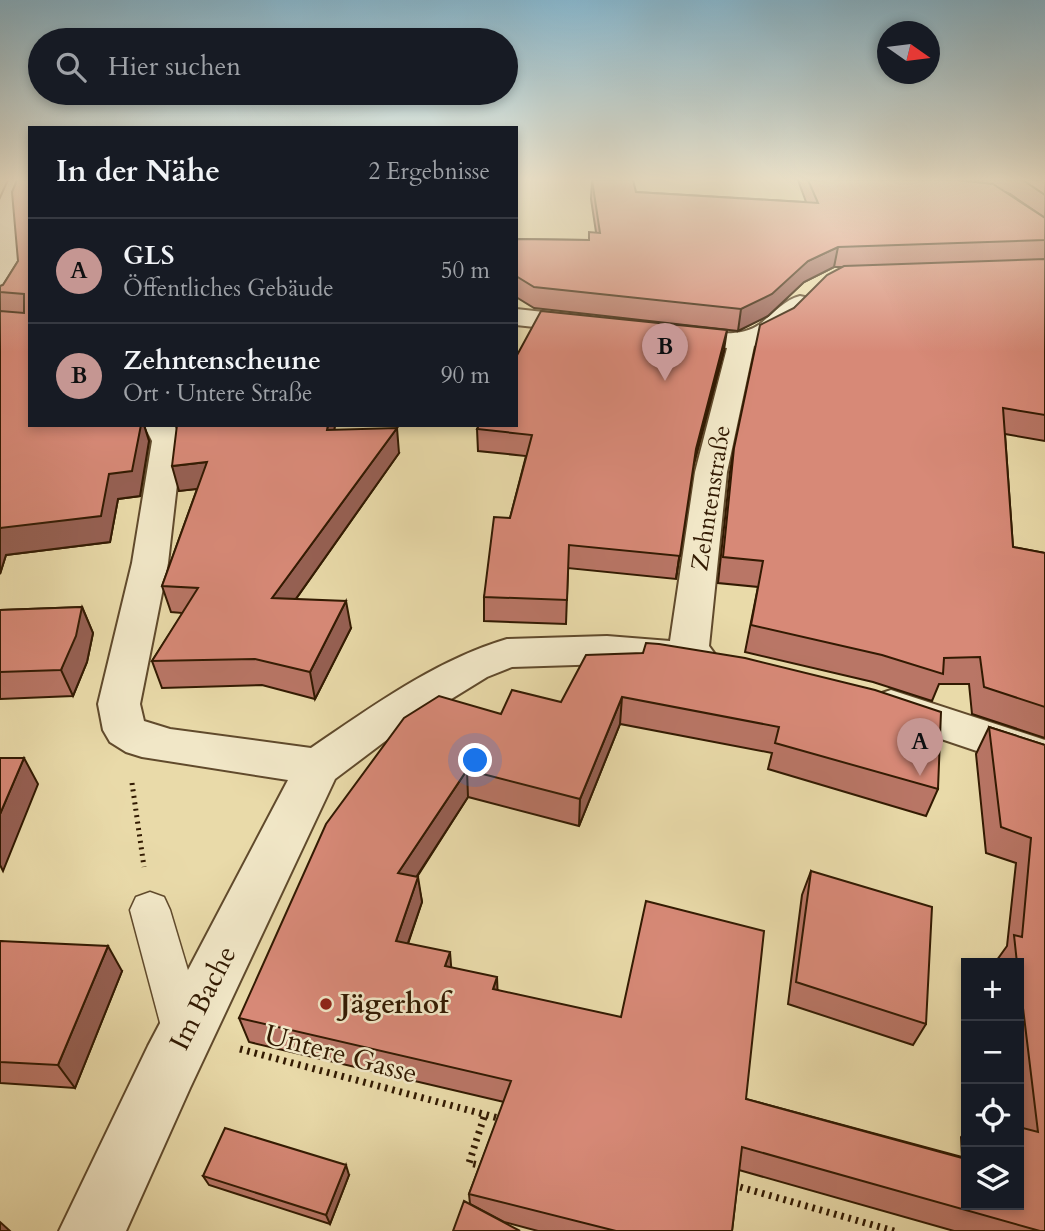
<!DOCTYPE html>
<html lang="de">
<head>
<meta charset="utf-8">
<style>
  :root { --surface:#171b24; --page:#20242c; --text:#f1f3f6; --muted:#9ea1a6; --line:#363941; --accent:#c59692 }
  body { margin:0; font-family:Cardo,serif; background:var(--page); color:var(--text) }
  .controls { position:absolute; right:21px; bottom:21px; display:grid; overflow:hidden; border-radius:0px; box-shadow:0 4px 10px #0003 }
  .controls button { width:63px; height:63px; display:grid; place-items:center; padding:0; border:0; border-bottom:2px solid var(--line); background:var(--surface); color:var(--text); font:35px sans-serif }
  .compass { position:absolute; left:877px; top:21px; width:63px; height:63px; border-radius:50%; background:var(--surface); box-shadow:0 4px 10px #0003; rotate:104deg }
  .you { position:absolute; left:476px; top:761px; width:24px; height:24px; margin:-18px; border:5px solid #fff; border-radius:50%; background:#1a73e8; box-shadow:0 0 0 10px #1a73e833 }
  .badge { display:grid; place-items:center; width:46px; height:46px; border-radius:50%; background:var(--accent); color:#111; font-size:23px; font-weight:700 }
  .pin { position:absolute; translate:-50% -58px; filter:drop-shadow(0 2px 4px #0008) }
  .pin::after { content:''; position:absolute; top:37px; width:24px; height:21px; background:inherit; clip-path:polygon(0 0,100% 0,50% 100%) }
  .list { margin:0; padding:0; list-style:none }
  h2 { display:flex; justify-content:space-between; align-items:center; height:91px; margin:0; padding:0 28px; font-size:30px }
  h2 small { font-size:23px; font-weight:400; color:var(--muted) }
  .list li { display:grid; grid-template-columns:46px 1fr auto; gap:21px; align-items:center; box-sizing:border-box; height:105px; padding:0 28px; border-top:2px solid var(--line) }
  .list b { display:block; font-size:26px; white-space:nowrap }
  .list p { margin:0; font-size:23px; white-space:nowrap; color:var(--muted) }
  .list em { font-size:23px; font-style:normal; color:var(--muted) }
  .icon { flex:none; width:38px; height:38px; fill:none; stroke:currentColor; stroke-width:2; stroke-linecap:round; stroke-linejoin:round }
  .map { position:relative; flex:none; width:1045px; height:1231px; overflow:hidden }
  .search { position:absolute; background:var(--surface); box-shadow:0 4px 10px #0003; left:28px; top:28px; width:490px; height:77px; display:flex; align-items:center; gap:18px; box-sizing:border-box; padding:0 24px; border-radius:38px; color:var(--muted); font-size:26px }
  .panel { position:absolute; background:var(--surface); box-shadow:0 4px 10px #0003; left:28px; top:126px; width:490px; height:301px; border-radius:0px }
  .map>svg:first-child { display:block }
</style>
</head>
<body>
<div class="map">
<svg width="1045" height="1231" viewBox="0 0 1045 1231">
  <rect width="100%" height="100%" fill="#e9daa9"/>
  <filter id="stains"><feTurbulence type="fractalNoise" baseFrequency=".00286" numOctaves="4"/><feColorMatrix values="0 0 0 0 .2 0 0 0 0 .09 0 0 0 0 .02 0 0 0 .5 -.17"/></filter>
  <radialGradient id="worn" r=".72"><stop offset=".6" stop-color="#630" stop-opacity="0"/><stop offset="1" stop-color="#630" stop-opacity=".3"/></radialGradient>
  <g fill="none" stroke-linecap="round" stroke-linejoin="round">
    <!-- service casing -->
    <g stroke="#604a2c" stroke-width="3">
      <path id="service" d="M 150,892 L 164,897 L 170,910 L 207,1034 L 201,1050 L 185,1056 L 169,1050 L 163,1034 L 130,910 L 136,897 Z"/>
    </g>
    <!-- minor casing -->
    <g stroke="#604a2c" stroke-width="4">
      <path id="minor" d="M 9,180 L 28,180 L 16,210 L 23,282 L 9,305 L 0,307 L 0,200 Z
        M 800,296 L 809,298 L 812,303 L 809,308 L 775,337 L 754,346 L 727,472 L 709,646 L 717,657 L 711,667 L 697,671 L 607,664 L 512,667 L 487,677 L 396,733 L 335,779 L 190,1088 L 126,1231 L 59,1231 L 148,1046 L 288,780 L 142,757 L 126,752 L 110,742 L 103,730 L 98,704 L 132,563 L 152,441 L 144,425 L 174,425 L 182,441 L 168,563 L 140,704 L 144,721 L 170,729 L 311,748 C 371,707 436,660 507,639 L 607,636 L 670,641 L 695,472 L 727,348 L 665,341 L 661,335 L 665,329 L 674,327 C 701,330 737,341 760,324 C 773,314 784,300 800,296 Z
        M 516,309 L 590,317 L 599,320 L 603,325 L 599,330 L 590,333 L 516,325 Z
        M 891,690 L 1045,740 L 1045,774 L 876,717 L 870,706 L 876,695 Z"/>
    </g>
    <!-- path-far1 -->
    <path stroke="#321a02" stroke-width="5" stroke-dasharray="2 4.5" stroke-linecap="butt" d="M 132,783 L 144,867"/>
    <!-- path -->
    <path stroke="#321a02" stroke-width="7" stroke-dasharray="2.5 5" stroke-linecap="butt" d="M 240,1049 L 502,1119
      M 483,1166 L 469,1163 L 485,1114
      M 733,1185 L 894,1231"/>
    <!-- service -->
    <use href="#service" fill="#f1e7c7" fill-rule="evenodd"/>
    <!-- minor -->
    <use href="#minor" fill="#f1e7c7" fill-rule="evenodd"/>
  </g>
  <!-- wall -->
  <path fill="#b97666" stroke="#321a02" stroke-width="2" fill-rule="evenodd" d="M 30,180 L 30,425 L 144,425 L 149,441 L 140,496 L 118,499 L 110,542 L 6,555 L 0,574 L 0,286 L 3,285 L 18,261 Z
    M 592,180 L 636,192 L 806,202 L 798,180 L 1045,180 L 1045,441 L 1005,434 L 1013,547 L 1045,553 L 1045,738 L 972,714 L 969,684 L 939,684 L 932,701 L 873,682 L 745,652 L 758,587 L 718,583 L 730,472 L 734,448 L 794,308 L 842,267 L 834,267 L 804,282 L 768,316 L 738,331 L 534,308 L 516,297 L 516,239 L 589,240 L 596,232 L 591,199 ZM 1005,192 L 1010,194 L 1045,218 L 1044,218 Z
    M 724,350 L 692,471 L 676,579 L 568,568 L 566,624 L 484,621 L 484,597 L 510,518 L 526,456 L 478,451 L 477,429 Z
    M 177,425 L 335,425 L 334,430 L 399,453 L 296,599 L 351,628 L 315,699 L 262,685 L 162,688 L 152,661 L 183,613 L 171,612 L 162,586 L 197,489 L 179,491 Z
    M 82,607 L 93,633 L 87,662 L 73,696 L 0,699 L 0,610 Z
    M 643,653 L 938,789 L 926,816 L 768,769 L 772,753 L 620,724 L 579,826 L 468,797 L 417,877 L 422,902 L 408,944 L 451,968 L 497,990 L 746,1099 L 962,1157 L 961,1137 L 966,1131 L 966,1205 L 1019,1205 L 1019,963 L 998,963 L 997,960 L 1007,946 L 1016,863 L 986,853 L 976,754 L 989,727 L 1045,745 L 1045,1231 L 954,1231 L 739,1170 L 732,1231 L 538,1231 L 504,1222 L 470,1204 L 469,1194 L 504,1102 L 249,1042 L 239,1018 L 501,714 L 561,702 Z
    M 811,871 L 926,1024 L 913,1045 L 788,1004 L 802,895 Z
    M 0,941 L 122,971 L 75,1088 L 0,1083 Z
    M 349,1175 L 330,1224 L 209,1185 L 203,1176 Z"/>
  <!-- shaded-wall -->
  <path fill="#966053" stroke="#321a02" stroke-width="2" d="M 838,247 L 834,267 L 804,282 L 768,316 L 738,331 L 741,309 L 808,261 Z
    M 727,330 L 724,350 L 692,471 L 676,579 L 696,449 Z
    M 141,425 L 144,425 L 149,441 L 140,496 L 118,499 L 110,542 L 6,555 L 0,574 L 0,528 L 109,474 Z
    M 328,425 L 335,425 L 331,454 L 327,430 Z
    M 397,428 L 399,453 L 278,624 L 272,598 Z
    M 207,462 L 213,487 L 179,491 L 172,466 Z
    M 346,601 L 351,628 L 315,699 L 310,672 Z
    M 82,607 L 93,633 L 87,662 L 73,696 L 61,670 Z
    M 622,697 L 620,724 L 579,826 L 580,799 Z
    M 24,758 L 38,784 L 3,871 L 0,865 L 0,814 Z
    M 467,770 L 468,797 L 402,899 L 398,873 Z
    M 418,877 L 422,902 L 400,966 L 396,941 Z
    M 108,946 L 122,971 L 75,1088 L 58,1065 Z
    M 450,952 L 452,977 L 445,966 Z
    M 497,977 L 498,1001 L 493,989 Z
    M 346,1165 L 349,1175 L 330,1224 L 326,1215 Z
    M 0,1222 L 10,1231 L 0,1231 Z"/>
  <!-- building -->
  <path fill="#d78977" stroke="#321a02" stroke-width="2" d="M 17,180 L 30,180 L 30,425 L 141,425 L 132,471 L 109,474 L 101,516 L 0,528 L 0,311 L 24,313 L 24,294 L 0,292 L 0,286 L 3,285 L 18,261 L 12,192 Z
    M 592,180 L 633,180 L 636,192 L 818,203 L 808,180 L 958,180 L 993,184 L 1045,218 L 1045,240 L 838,247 L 808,261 L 772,294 L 741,309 L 534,287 L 516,276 L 516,239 L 589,240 L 589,232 L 600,233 Z
    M 1023,180 L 1045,180 L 1045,195 Z
    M 1045,259 L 1045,415 L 1003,408 L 1013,547 L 1045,553 L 1045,707 L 984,687 L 980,657 L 944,658 L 943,674 L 882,655 L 751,625 L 763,561 L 723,557 L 734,448 L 760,325 L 794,308 L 827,275 L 844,266 Z
    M 541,311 L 727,330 L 696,449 L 680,556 L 569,545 L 567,600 L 484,597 L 494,517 L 510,518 L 532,435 L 477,429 L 479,425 L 516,425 L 516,357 Z
    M 177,425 L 328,425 L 327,430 L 397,428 L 272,598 L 346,601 L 310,672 L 255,659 L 152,661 L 198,588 L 162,586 L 207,462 L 172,466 Z
    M 82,607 L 76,636 L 61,670 L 0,672 L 0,610 Z
    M 646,643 L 659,644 L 745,658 L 875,690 L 941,712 L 938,789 L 775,743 L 779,727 L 622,697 L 580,799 L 467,770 L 398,873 L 418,877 L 396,941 L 450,952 L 445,966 L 497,977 L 493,989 L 621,1017 L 646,901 L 764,931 L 746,1099 L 966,1159 L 966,1205 L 1019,1205 L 1019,1127 L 1038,1132 L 1019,975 L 1019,963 L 1017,963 L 1014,935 L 1022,937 L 1031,838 L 1001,827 L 989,727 L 1045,745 L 1045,1231 L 1040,1231 L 742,1147 L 732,1231 L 616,1231 L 469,1194 L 511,1081 L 239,1018 L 326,824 L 404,718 L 439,696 L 501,714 L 512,690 L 561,702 L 586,655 L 643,653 Z
    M 0,758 L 24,758 L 0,814 Z
    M 811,871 L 932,907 L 926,1024 L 796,982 Z
    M 0,941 L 108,946 L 58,1065 L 0,1062 Z
    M 225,1128 L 346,1165 L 326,1215 L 203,1176 Z
    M 464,1201 L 520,1231 L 453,1231 Z"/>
  <!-- sky -->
  <linearGradient id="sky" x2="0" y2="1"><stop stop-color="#87b7ce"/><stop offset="0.51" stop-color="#f5eed8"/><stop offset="1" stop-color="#f5eed8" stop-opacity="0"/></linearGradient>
  <rect width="1045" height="352" fill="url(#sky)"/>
  <!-- markers -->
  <circle fill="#8f2418" stroke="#f1e7c7" stroke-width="2.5" cx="326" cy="1004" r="7"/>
  <g text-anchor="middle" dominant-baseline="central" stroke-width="5" stroke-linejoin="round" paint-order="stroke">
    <!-- street labels -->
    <g font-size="24" fill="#321a02" stroke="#f1e7c7">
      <text transform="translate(711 498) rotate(-81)">Zehntenstraße</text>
    </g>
    <!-- near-street labels -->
    <g font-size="28" fill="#321a02" stroke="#f1e7c7">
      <text transform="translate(203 998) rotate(-63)">Im Bache</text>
      <text transform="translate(341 1054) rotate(15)">Untere Gasse</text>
    </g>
    <!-- near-poi labels -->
    <g font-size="28" font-weight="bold" fill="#321a02" stroke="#f1e7c7" text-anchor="start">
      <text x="340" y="1004">Jägerhof</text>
    </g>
  </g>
  <rect width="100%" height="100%" filter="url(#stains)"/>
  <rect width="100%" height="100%" fill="url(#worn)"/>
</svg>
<div class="controls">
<button>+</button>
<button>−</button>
<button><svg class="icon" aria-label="locate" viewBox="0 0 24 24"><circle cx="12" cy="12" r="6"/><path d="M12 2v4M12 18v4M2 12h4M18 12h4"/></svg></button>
<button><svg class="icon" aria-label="layers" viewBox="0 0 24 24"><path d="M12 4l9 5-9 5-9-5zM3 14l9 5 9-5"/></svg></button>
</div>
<svg class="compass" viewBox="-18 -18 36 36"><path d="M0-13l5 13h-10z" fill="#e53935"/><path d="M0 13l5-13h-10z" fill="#9ea1a6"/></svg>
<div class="you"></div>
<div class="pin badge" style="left:920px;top:776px">A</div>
<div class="pin badge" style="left:665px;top:381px">B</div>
<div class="search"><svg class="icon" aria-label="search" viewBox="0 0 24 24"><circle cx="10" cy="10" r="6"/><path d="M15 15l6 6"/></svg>Hier suchen</div>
<section class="panel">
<h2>In der Nähe<small>2 Ergebnisse</small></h2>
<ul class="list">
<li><span class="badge">A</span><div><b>GLS</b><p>Öffentliches Gebäude</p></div><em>50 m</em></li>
<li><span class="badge">B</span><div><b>Zehntenscheune</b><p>Ort · Untere Straße</p></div><em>90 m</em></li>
</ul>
</section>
</div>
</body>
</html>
